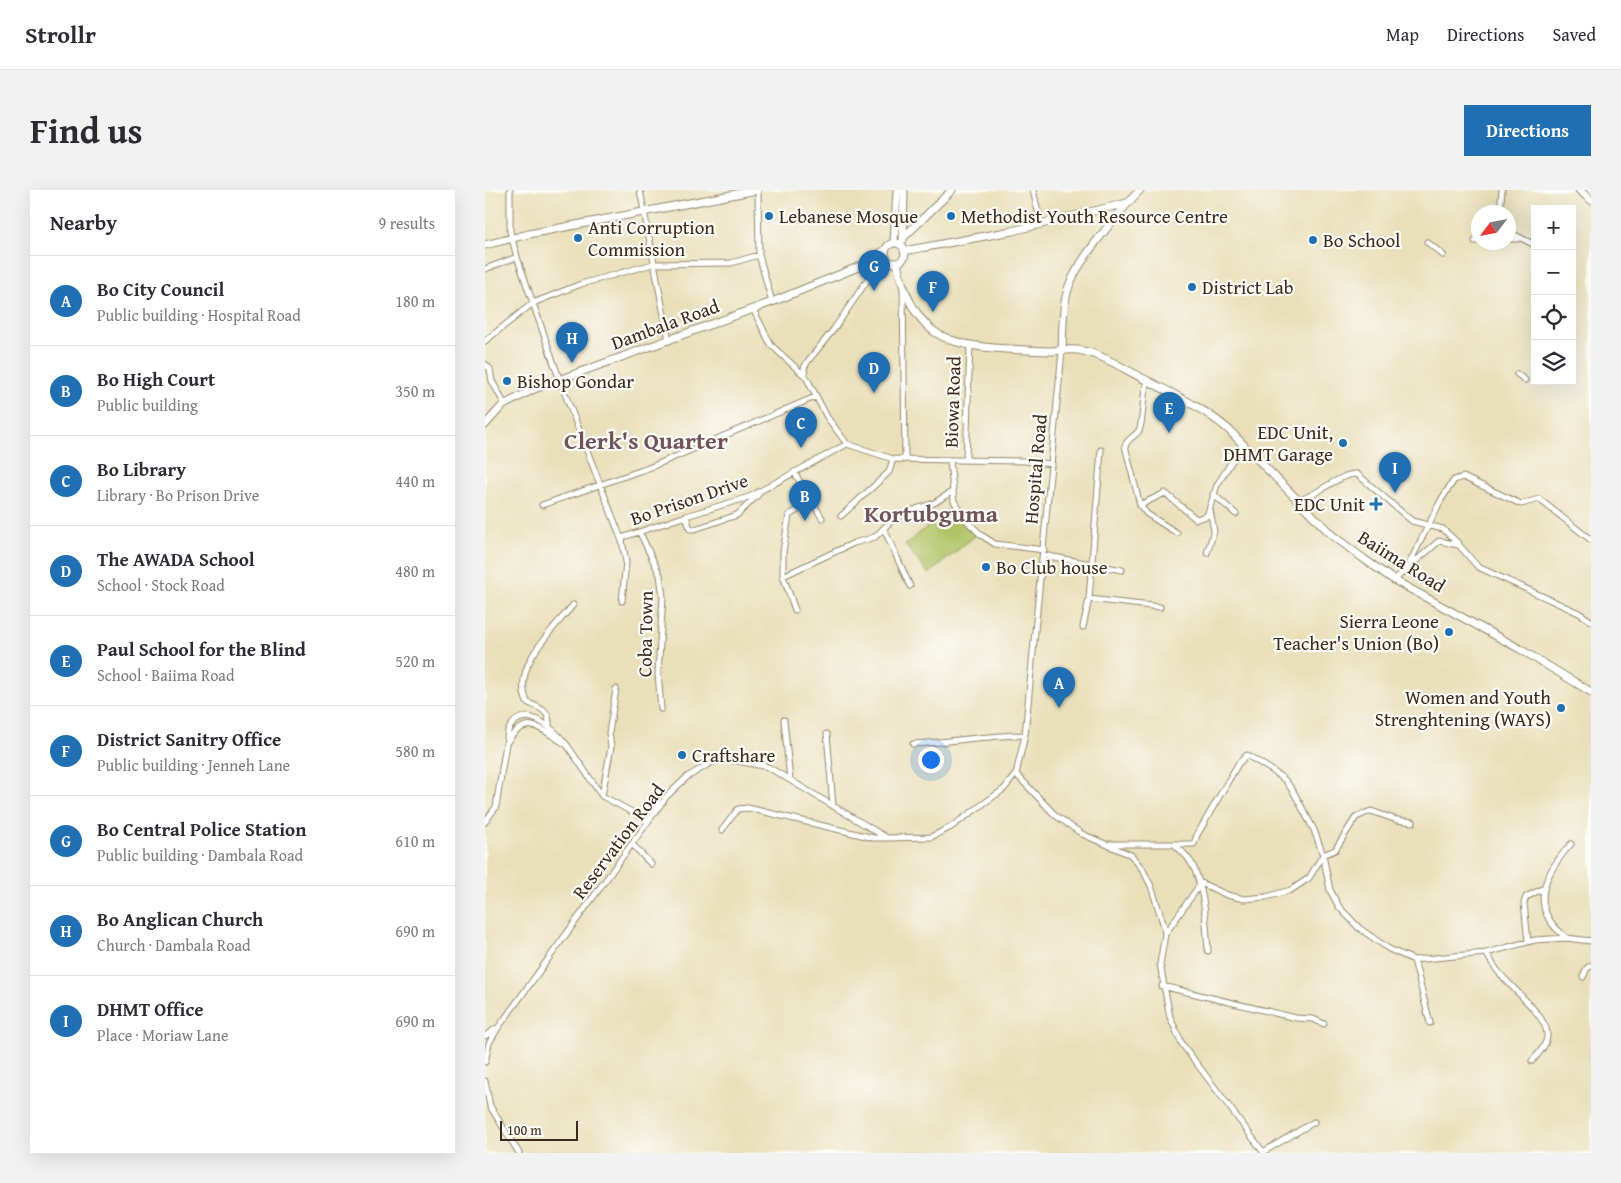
<!DOCTYPE html>
<html lang="en">
<head>
<meta charset="utf-8">
<style>
  :root { --surface:#fff; --page:#f2f2f3; --text:#2b2b33; --muted:#7c7c81; --line:#e1e1e2; --accent:#1f6fb2 }
  body { margin:0; font-family:"Gentium Book Plus",serif; background:var(--page); color:var(--text) }
  .controls { position:absolute; right:15px; top:15px; display:grid; overflow:hidden; border-radius:0px; box-shadow:0 5px 20px #0002 }
  .controls button { width:45px; height:45px; display:grid; place-items:center; padding:0; border:0; border-bottom:1px solid var(--line); background:var(--surface); color:var(--text); font:25px sans-serif }
  .compass { position:absolute; left:986px; top:15px; width:45px; height:45px; border-radius:50%; background:var(--surface); box-shadow:0 5px 20px #0002; rotate:238deg }
  .scale { position:absolute; left:15px; bottom:12px; width:78px; box-sizing:border-box; padding-left:5px; border:2px solid #3b2a1e; border-top:0; font-size:14px; line-height:18px; white-space:nowrap; color:#3b2a1e; -webkit-text-stroke:4px #fdfcf7; paint-order:stroke }
  .you { position:absolute; left:445px; top:569px; width:18px; height:18px; margin:-12px; border:4px solid #fff; border-radius:50%; background:#1a73e8; box-shadow:0 0 0 8px #1a73e833 }
  .badge { display:grid; place-items:center; width:32px; height:32px; border-radius:50%; background:var(--accent); color:#fff; font-size:16px; font-weight:700 }
  .pin { position:absolute; translate:-50% -41px; filter:drop-shadow(0 1px 2px #0008) }
  .pin::after { content:''; position:absolute; top:26px; width:18px; height:15px; background:inherit; clip-path:polygon(0 0,100% 0,50% 100%) }
  .list { margin:0; padding:0; list-style:none }
  h2 { display:flex; justify-content:space-between; align-items:center; height:65px; margin:0; padding:0 20px; font-size:21px }
  h2 small { font-size:16px; font-weight:400; color:var(--muted) }
  .list li { display:grid; grid-template-columns:32px 1fr auto; gap:15px; align-items:center; box-sizing:border-box; height:90px; padding:0 20px; border-top:1px solid var(--line) }
  .list b { display:block; font-size:19px; white-space:nowrap }
  .list p { margin:0; font-size:16px; white-space:nowrap; color:var(--muted) }
  .list em { font-size:16px; font-style:normal; color:var(--muted) }
  .icon { flex:none; width:28px; height:28px; fill:none; stroke:currentColor; stroke-width:2; stroke-linecap:round; stroke-linejoin:round }
  .map { position:relative; flex:none; width:1106px; height:963px; overflow:hidden; border-radius:0px }
  header { display:flex; align-items:center; gap:30px; box-sizing:border-box; height:70px; padding:0 25px; background:var(--surface); border-bottom:1px solid var(--line) }
  header strong { font-size:24px }
  nav { display:flex; gap:28px; margin-inline-start:auto; font-size:18px }
  .intro { display:flex; align-items:center; justify-content:space-between; box-sizing:border-box; height:120px; padding:0 30px }
  h1 { margin:0; font-size:35px }
  .button { padding:12px 22px; border-radius:0px; background:var(--accent); color:#fff; font-size:18px; font-weight:700 }
  main { display:flex; gap:30px; padding:0 30px }
  aside { flex:1; background:var(--surface); border-radius:0px; box-shadow:0 5px 20px #0002 }
  .map>svg:first-child { display:block }
</style>
</head>
<body>
<header>
<strong>Strollr</strong>
<nav><a>Map</a><a>Directions</a><a>Saved</a></nav>
</header>
<div class="intro"><h1>Find us</h1><a class="button">Directions</a></div>
<main>
<aside>
<h2>Nearby<small>9 results</small></h2>
<ul class="list">
<li><span class="badge">A</span><div><b>Bo City Council</b><p>Public building · Hospital Road</p></div><em>180 m</em></li>
<li><span class="badge">B</span><div><b>Bo High Court</b><p>Public building</p></div><em>350 m</em></li>
<li><span class="badge">C</span><div><b>Bo Library</b><p>Library · Bo Prison Drive</p></div><em>440 m</em></li>
<li><span class="badge">D</span><div><b>The AWADA School</b><p>School · Stock Road</p></div><em>480 m</em></li>
<li><span class="badge">E</span><div><b>Paul School for the Blind</b><p>School · Baiima Road</p></div><em>520 m</em></li>
<li><span class="badge">F</span><div><b>District Sanitry Office</b><p>Public building · Jenneh Lane</p></div><em>580 m</em></li>
<li><span class="badge">G</span><div><b>Bo Central Police Station</b><p>Public building · Dambala Road</p></div><em>610 m</em></li>
<li><span class="badge">H</span><div><b>Bo Anglican Church</b><p>Church · Dambala Road</p></div><em>690 m</em></li>
<li><span class="badge">I</span><div><b>DHMT Office</b><p>Place · Moriaw Lane</p></div><em>690 m</em></li>
</ul>
</aside>
<div class="map">
<svg width="1106" height="963" viewBox="0 0 1106 963">
  <rect width="100%" height="100%" fill="#fdfcf7"/>
  <filter id="ink" filterUnits="userSpaceOnUse"><feTurbulence type="fractalNoise" baseFrequency=".02" numOctaves="2"/><feDisplacementMap in="SourceGraphic" scale="10" xChannelSelector="R" yChannelSelector="G"/><feConvolveMatrix kernelMatrix="1 2 1 2 8 2 1 2 1" color-interpolation-filters="sRGB"/></filter>
  <filter id="wash" filterUnits="userSpaceOnUse"><feTurbulence type="fractalNoise" baseFrequency=".0096" numOctaves="4" result="noise"/><feDisplacementMap in="SourceGraphic" scale="20" xChannelSelector="R" yChannelSelector="G"/><feGaussianBlur stdDeviation="1.12" result="paint"/><feColorMatrix in="noise" values="0 0 0 0 0 0 0 0 0 0 0 0 0 0 0 0 0 1.4 0 .05"/><feComposite in="paint" operator="in"/></filter>
  <g filter="url(#wash)">
    <rect width="100%" height="100%" fill="#e9e0bb"/>
    <!-- green -->
    <path fill="#b1c366" stroke="#767642" d="M 467,316 L 491,345 L 444,384 L 420,355 Z"/>
  </g>
  <g filter="url(#ink)">
    <g fill="none" stroke-linecap="round" stroke-linejoin="round">
      <!-- street casing -->
      <g stroke="#92856c" stroke-width="7">
        <path id="street" d="M 25,0 L 25,41 L 32,67 L 75,191 L 137,351 L 141,372 L 137,411
          M 155,0 L 184,151
          M 273,0 L 274,65 L 287,112
          M 548,0 L 556,34
          M 1015,22 L 1017,0
          M 1024,42 L 1050,55
          M 1024,49 L 1033,49
          M 990,51 L 994,51
          M 942,52 L 958,65
          M 0,79 L 32,67
          M 418,98 L 420,268
          M 268,119 L 286,155 L 321,187 L 342,227 L 362,254 L 408,269 L 540,271 L 567,274
          M 0,151 L 48,113 L 96,94 L 168,74 L 246,73 L 274,65
          M 0,174 L 5,179 L 7,191 L 20,215
          M 1032,184 L 1040,190
          M 320,186 L 319,178 L 323,171 L 349,139 L 394,73
          M 662,191 C 657,208 659,223 655,238 C 653,246 642,248 640,256 L 655,315 L 662,324 L 692,343
          M 465,270 L 469,311 L 480,329 L 496,345 L 510,354 L 559,360
          M 481,270 L 485,154
          M 309,282 L 337,328
          M 728,304 L 751,324
          M 813,311 C 830,306 858,282 872,284 L 927,331 L 958,339 L 974,354
          M 57,315 L 166,277 L 330,207
          M 655,315 L 680,303 L 711,329 L 722,326 L 732,295 L 757,255
          M 201,326 L 205,339 L 210,339 L 252,325 L 273,305
          M 356,326 L 404,282 L 408,269
          M 399,339 L 425,396
          M 155,343 L 175,385 L 178,407 L 173,483 L 176,519
          M 137,351 L 139,347 L 201,326 L 264,307 L 362,254
          M 722,363 L 729,341 L 725,320
          M 558,365 L 637,380
          M 923,376 L 956,310 L 969,290 L 978,287 L 1036,314 L 1054,309 L 1106,350
          M 298,386 L 369,353 L 390,347 L 405,332 L 425,321 L 449,313 L 468,301
          M 909,390 L 954,351 L 974,355 L 993,377 L 1094,423 L 1106,431
          M 604,409 L 675,417
          M 310,420 L 298,386 L 298,362 L 304,325 L 327,312
          M 598,437 L 604,409 L 616,260
          M 299,530 L 305,590
          M 64,535 C 65,520 54,518 42,512 C 26,476 68,440 88,415
          M 342,544 L 348,616
          M 428,554 C 466,552 503,545 540,545
          M 82,555 L 117,606 L 164,631
          M 531,584 L 570,625 L 597,644 L 646,665 L 658,680 L 666,696 L 679,736 L 680,744 L 675,774 L 685,827 L 697,854 L 779,963
          M 117,606 L 126,557 L 124,543 L 131,499
          M 151,623 L 178,612
          M 0,632 L 11,617 L 23,541 C 38,510 69,539 82,555 C 58,541 43,521 22,552
          M 237,640 L 253,619 L 263,618 L 389,648 L 402,648
          M 147,654 L 166,674
          M 624,654 L 709,654 L 712,645 L 753,574 L 762,565 L 785,579 L 800,590 L 808,601 L 829,640 L 838,665 L 845,700 L 854,717 L 874,738 L 904,759 L 929,770 L 1001,763 L 1050,750 L 1081,748 L 1106,751
          M 690,655 C 697,661 704,668 708,676 C 720,701 721,734 723,761
          M 714,692 L 742,705 L 759,709 L 781,707 L 806,700 L 824,688 L 838,665 L 850,660 L 871,627 L 886,621 L 912,630 L 928,632
          M 680,744 L 714,696
          M 1081,747 C 1042,718 1059,684 1086,654
          M 1043,752 L 1039,713 L 1041,707 L 1057,699
          M 1001,763 C 1005,769 1008,775 1012,780 C 1023,795 1062,826 1062,844 C 1063,854 1053,864 1047,871
          M 929,770 L 945,833
          M 1098,787 L 1102,778 L 1106,776
          M 677,796 L 811,828 L 828,829 L 839,834
          M 0,846 L 10,839
          M 0,872 L 4,853 L 13,838 L 181,607 L 202,587 L 229,571 L 243,569 L 283,577 L 402,648 L 446,647 L 466,637 L 519,599 L 531,584 L 540,545 L 577,161
          M 0,891 L 5,916 L 34,963
          M 778,962 L 829,932"/>
      </g>
      <!-- secondary casing -->
      <g stroke="#92856c" stroke-width="9">
        <path id="secondary" d="M 1094,0 L 1106,10
          M 418,48 L 467,0
          M 418,50 L 419,0
          M 409,53 L 412,0
          M400 63a10 10 0 1 1 20 0a10 10 0 1 1-20 0Z
          M 0,55 L 44,44 L 272,0
          M 419,61 L 527,41 L 642,13
          M 412,73 C 417,97 427,123 446,139 C 471,161 532,159 564,161 C 576,161 587,158 598,161 C 619,165 644,182 663,191 C 692,206 719,218 744,240 L 847,345 L 879,369 L 909,390 L 1035,459 L 1106,502
          M 381,74 L 404,71
          M 577,161 C 578,140 577,116 584,96 C 594,69 634,22 655,0
          M 0,235 L 17,216 L 49,199 L 287,112 L 378,75 L 400,60"/>
      </g>
      <!-- street -->
      <use href="#street" stroke="#fff" stroke-width="5"/>
      <!-- secondary -->
      <use href="#secondary" stroke="#fff" stroke-width="7"/>
    </g>
  </g>
  <!-- markers -->
  <g fill="#1f6fb2" stroke="#fdfcf7" stroke-width="2">
    <circle cx="284" cy="26" r="5"/>
    <circle cx="466" cy="26" r="5"/>
    <circle cx="93" cy="48" r="5"/>
    <circle cx="828" cy="50" r="5"/>
    <circle cx="707" cy="97" r="5"/>
    <circle cx="22" cy="191" r="5"/>
    <circle cx="858" cy="253" r="5"/>
    <path d="M888.5 306.5h5v5h5v5h-5v5h-5v-5h-5v-5h5z"/>
    <circle cx="501" cy="377" r="5"/>
    <circle cx="964" cy="442" r="5"/>
    <circle cx="1076" cy="518" r="5"/>
    <circle cx="197" cy="565" r="5"/>
  </g>
  <g text-anchor="middle" dominant-baseline="central" stroke-width="4.5" stroke-linejoin="round" paint-order="stroke">
    <!-- poi labels -->
    <g font-size="19" fill="#3b2a1e" stroke="#fdfcf7" text-anchor="start">
      <text x="294" y="26">Lebanese Mosque</text>
      <text x="476" y="26">Methodist Youth Resource Centre</text>
      <text x="103" y="37">Anti Corruption<tspan x="103" dy="22">Commission</tspan></text>
      <text x="838" y="50">Bo School</text>
      <text x="717" y="97">District Lab</text>
      <text x="32" y="191">Bishop Gondar</text>
      <text x="848" y="242" text-anchor="end">EDC Unit,<tspan x="848" dy="22">DHMT Garage</tspan></text>
      <text x="880" y="314" text-anchor="end">EDC Unit</text>
      <text x="511" y="377">Bo Club house</text>
      <text x="954" y="431" text-anchor="end">Sierra Leone<tspan x="954" dy="22">Teacher's Union (Bo)</tspan></text>
      <text x="1066" y="507" text-anchor="end">Women and Youth<tspan x="1066" dy="22">Strenghtening (WAYS)</tspan></text>
      <text x="207" y="565">Craftshare</text>
    </g>
    <!-- street labels -->
    <g font-size="19" fill="#3b2a1e" stroke="#fdfcf7">
      <text transform="translate(180 134) rotate(-20)">Dambala Road</text>
      <text transform="translate(467 212) rotate(-88)">Biowa Road</text>
      <text transform="translate(550 279) rotate(-85)">Hospital Road</text>
      <text transform="translate(204 309) rotate(-19)">Bo Prison Drive</text>
      <text transform="translate(917 371) rotate(32)">Baiima Road</text>
      <text transform="translate(160 444) rotate(-89)">Coba Town</text>
      <text transform="translate(133 651) rotate(-53)">Reservation Road</text>
    </g>
    <!-- district labels -->
    <g font-size="24" font-weight="bold" fill="#71545a" stroke="#fdfcf7">
      <text x="161" y="250">Clerk's Quarter</text>
      <text x="446" y="323">Kortubguma</text>
    </g>
  </g>
</svg>
<div class="controls">
<button>+</button>
<button>−</button>
<button><svg class="icon" aria-label="locate" viewBox="0 0 24 24"><circle cx="12" cy="12" r="6"/><path d="M12 2v4M12 18v4M2 12h4M18 12h4"/></svg></button>
<button><svg class="icon" aria-label="layers" viewBox="0 0 24 24"><path d="M12 4l9 5-9 5-9-5zM3 14l9 5 9-5"/></svg></button>
</div>
<svg class="compass" viewBox="-18 -18 36 36"><path d="M0-13l5 13h-10z" fill="#e53935"/><path d="M0 13l5-13h-10z" fill="#7c7c81"/></svg>
<div class="scale">100 m</div>
<div class="you"></div>
<div class="pin badge" style="left:574px;top:518px">A</div>
<div class="pin badge" style="left:320px;top:331px">B</div>
<div class="pin badge" style="left:316px;top:258px">C</div>
<div class="pin badge" style="left:389px;top:203px">D</div>
<div class="pin badge" style="left:684px;top:243px">E</div>
<div class="pin badge" style="left:448px;top:122px">F</div>
<div class="pin badge" style="left:389px;top:101px">G</div>
<div class="pin badge" style="left:87px;top:173px">H</div>
<div class="pin badge" style="left:910px;top:303px">I</div>
</div>
</main>
</body>
</html>
